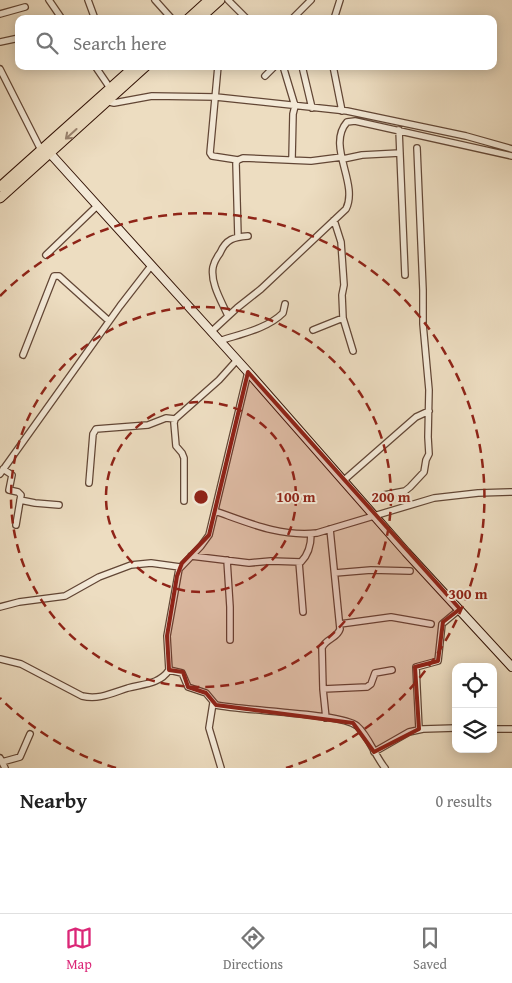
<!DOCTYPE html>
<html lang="en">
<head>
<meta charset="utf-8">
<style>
  :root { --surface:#fff; --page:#f2f2f2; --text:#222; --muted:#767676; --line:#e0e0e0; --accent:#db2777 }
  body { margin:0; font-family:"Gentium Book Plus",serif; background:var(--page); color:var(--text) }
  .controls { position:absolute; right:15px; bottom:15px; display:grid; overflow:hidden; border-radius:10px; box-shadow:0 2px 12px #0003 }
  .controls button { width:45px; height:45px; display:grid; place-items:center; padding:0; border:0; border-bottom:1px solid var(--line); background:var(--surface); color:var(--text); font:25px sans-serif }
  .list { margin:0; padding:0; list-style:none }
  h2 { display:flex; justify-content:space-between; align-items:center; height:65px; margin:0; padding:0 20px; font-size:21px }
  h2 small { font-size:16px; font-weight:400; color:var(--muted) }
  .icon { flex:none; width:28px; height:28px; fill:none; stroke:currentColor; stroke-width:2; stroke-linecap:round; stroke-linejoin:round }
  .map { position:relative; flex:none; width:512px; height:768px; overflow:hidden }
  .search { position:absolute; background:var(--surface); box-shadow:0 2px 12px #0003; left:15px; right:15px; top:15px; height:55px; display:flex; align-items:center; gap:12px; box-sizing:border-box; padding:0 18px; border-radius:10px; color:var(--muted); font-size:19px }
  .sheet { height:145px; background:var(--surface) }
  nav { display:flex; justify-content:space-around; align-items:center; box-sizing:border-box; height:70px; border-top:1px solid var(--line); background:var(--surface); font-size:14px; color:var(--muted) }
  nav a { display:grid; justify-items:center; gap:2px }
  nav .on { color:var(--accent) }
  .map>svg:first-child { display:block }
</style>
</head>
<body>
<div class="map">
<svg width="512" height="768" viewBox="0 0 512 768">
  <rect width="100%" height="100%" fill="#edddc1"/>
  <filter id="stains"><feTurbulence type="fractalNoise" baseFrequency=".004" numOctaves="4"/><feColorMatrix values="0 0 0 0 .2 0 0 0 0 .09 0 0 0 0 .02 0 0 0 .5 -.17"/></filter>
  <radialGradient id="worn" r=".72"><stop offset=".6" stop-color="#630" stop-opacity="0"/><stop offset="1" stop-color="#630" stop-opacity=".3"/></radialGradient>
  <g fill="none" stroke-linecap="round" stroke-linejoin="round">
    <!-- minor casing -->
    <g stroke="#624635" stroke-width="8">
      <path id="minor" d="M 49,0 L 62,19
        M 88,0 L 95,19
        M 155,0 L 172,19
        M 228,0 L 247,19
        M 0,14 L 25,7
        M 292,19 L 311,0
        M 334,19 L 340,0
        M 0,42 L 19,38
        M 95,66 L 110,88
        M 218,66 L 210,153 L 212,156 L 238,160
        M 283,66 L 295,106 L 293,114 L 292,159
        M 302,66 L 312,108
        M 333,66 L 342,111
        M 0,69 L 41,150
        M 265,76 L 275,66
        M 105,101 L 114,103 L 152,96 L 216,97 L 347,111 L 466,136 L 512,149
        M 399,130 L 405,275
        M 343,159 L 362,155 L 400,153
        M 334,220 L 341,242 L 344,285 L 342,295 L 343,318 L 353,351
        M 238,237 L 236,163 L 238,160 L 243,158 L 311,161 L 342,157
        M 46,255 L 97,206
        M 228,316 C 222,302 210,283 213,267 C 214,262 217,257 220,253 C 226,239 234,237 248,236
        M 313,330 L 343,318
        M 211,332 L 237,308 L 261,289 L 346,209 C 359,183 326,146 347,122 L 355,121 L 512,156
        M 219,341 C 240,334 267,329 283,313 L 285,304
        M 23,355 L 54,276 L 59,276 L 109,321
        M 3,469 L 12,475 L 9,490 L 18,492 L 21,495 L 16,525
        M 0,474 L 120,306 L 151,266
        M 343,481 L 416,417 L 429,411
        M 89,483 L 93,434 L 96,429 L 148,425 L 166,418 L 175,419
        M 384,495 L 405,491 L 410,487 L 424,472 L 426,460 L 429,454 L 428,437 L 429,390 L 423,324 L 423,290 L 417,148
        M 20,500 L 35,503 L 59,505
        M 184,501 L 184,458 L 182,453 L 176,446 L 174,423 L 175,419 L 219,380 L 237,360
        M 215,511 C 249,523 280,537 317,533 L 434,498 L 478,493 L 512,492
        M 191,556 L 249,563 L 271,561 L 301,562 C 309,554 311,544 311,534
        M 227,560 L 230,607 L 230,640
        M 299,562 L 303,612
        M 335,573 L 371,570 L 410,571
        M 0,607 L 19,602 L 65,596 L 99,577 L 131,565 L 151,563 L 180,567
        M 340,624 L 391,617 L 431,624
        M 0,659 L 21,664 L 82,696 C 99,700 112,693 128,688 C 143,684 160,684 169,670 L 167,636 L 179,569 L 201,546 L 209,535 L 248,372
        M 169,670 L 182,673 L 188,687 L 206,693 L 216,705 C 242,711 343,713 357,726 C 368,735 375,756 385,768
        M 323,689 L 367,687 L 371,684 L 375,673 L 392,670
        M 213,703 L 209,728 L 221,768
        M 326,718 L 323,689 L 322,648 C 326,638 337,639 340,629 L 330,529
        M 419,729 L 416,667 L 438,661 L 442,624 L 460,609
        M 493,729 L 512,729
        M 374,752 L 409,732 L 423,729 L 456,728
        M 0,758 L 5,768
        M 2,762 L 20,757 L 30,734"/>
    </g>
    <!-- secondary casing -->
    <g stroke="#331306" stroke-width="10">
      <path id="secondary" d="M 47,150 L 248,372 L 406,552 L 512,667"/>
    </g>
    <!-- primary casing -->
    <g stroke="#331306" stroke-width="11">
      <path id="primary" d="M 188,19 L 209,0
        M 199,19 L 220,0
        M 0,187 L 135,66
        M 0,198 L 146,66"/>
    </g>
    <!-- minor -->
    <use href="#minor" stroke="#f3e9d7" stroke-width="5.5"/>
    <!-- secondary -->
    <use href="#secondary" stroke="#f3e9d7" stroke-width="8"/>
    <!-- primary -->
    <use href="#primary" stroke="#edddc1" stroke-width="9"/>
  </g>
  <!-- one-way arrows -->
  <defs><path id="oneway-shaft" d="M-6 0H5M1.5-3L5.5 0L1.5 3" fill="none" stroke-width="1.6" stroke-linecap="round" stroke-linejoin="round" transform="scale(1.25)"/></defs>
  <use stroke="#99826d" href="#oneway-shaft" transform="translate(71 134) rotate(138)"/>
  <!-- marked area -->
  <path fill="#8f2418" fill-opacity="0.2" stroke="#8f2418" stroke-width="4" stroke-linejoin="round" d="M 248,372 L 460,609 L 443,622 L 438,661 L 415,667 L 419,729 L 374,752 L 353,723 L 216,705 L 206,693 L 188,687 L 183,672 L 169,670 L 167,636 L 177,576 L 182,563 L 209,535 Z"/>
  <!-- distance rings -->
  <g fill="none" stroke="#8f2418" stroke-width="2.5" stroke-dasharray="9 6">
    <circle cx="201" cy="497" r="95"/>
    <circle cx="201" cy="497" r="190"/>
    <path d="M116 768A284 284 0 0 1 0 698M0 296A284 284 0 1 1 286 768"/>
  </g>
  <circle cx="201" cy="497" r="8" fill="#8f2418" stroke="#f3e9d7" stroke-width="2.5"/>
  <g font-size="15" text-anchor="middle" font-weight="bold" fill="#8f2418" stroke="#f3e9d7" stroke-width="4" stroke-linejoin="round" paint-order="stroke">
    <text x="296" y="502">100 m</text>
    <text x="391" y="502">200 m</text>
    <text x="468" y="599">300 m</text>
  </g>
  <rect width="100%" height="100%" filter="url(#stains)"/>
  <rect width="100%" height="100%" fill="url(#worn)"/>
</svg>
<div class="controls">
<button><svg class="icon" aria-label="locate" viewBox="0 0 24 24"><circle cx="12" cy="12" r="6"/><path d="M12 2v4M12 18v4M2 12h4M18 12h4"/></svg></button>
<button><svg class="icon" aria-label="layers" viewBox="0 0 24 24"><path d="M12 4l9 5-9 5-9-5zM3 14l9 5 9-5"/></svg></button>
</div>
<div class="search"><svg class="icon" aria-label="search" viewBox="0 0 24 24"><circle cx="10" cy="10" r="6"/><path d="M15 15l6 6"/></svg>Search here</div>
</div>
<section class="sheet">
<h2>Nearby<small>0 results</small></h2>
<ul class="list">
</ul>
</section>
<nav>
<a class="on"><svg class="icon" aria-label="map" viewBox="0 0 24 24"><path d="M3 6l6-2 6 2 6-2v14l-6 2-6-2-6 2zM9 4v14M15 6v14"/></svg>Map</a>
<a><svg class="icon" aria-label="directions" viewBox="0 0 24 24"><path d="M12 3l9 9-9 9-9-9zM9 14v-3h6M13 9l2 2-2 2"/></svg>Directions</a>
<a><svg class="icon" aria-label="saved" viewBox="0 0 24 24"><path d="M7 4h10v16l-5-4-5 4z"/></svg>Saved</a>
</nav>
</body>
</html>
